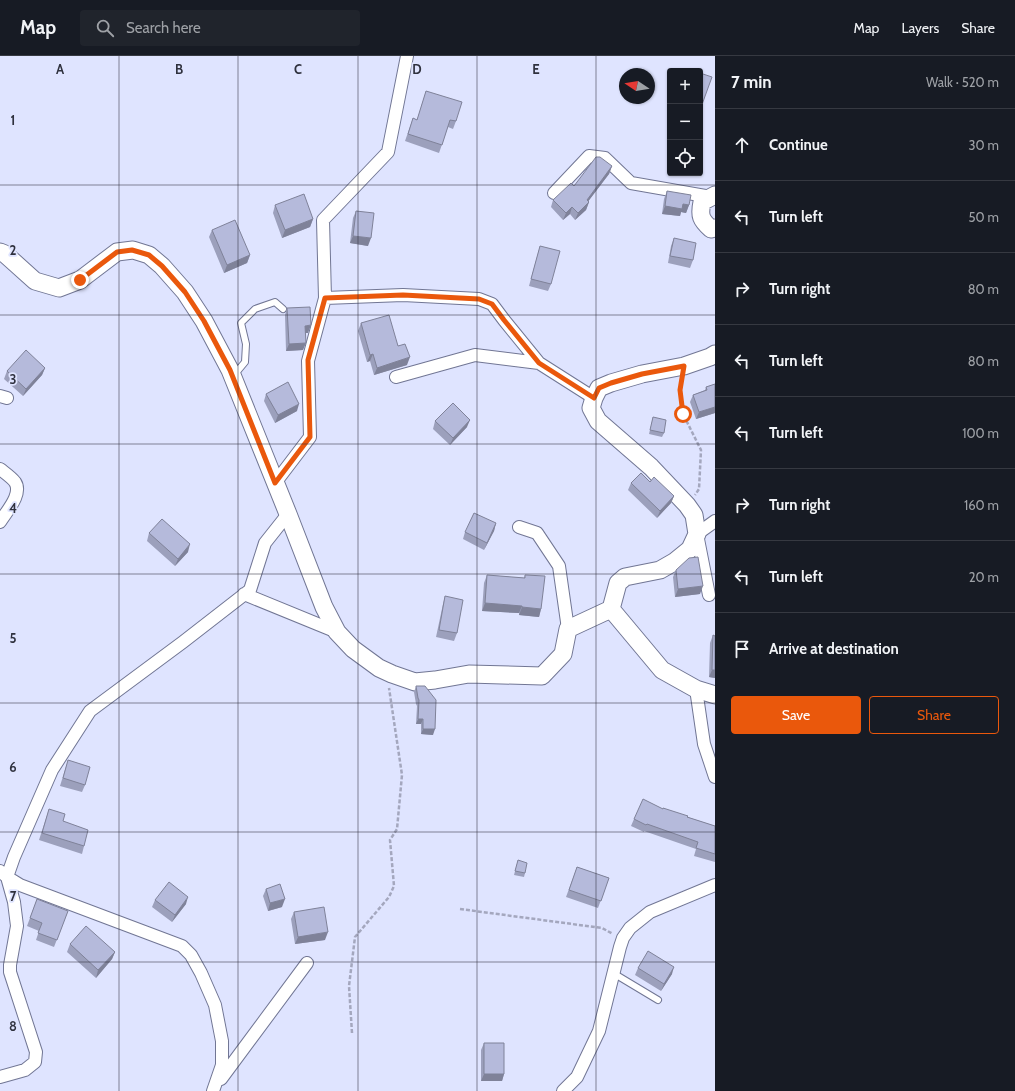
<!DOCTYPE html>
<html lang="en">
<head>
<meta charset="utf-8">
<style>
  :root { --surface:#171b24; --page:#20242c; --text:#f1f3f6; --muted:#9ea1a6; --line:#363941; --accent:#ea580c }
  body { margin:0; font-family:Cabin,sans-serif; background:var(--page); color:var(--text) }
  .controls { position:absolute; right:12px; top:12px; display:grid; overflow:hidden; border-radius:4px; box-shadow:0 1px 3px #0004 }
  .controls button { width:36px; height:36px; display:grid; place-items:center; padding:0; border:0; border-bottom:1px solid var(--line); background:var(--surface); color:var(--text); font:20px sans-serif }
  .compass { position:absolute; left:619px; top:12px; width:36px; height:36px; border-radius:50%; background:var(--surface); box-shadow:0 1px 3px #0004; rotate:282deg }
  .stop { position:absolute; width:12px; height:12px; margin:-9px; border:3px solid #ea580c; border-radius:50%; background:#fff }
  .stop.end { background:#ea580c; border-color:#fff; box-shadow:0 1px 4px #0008 }
  .list { margin:0; padding:0; list-style:none }
  h2 { display:flex; justify-content:space-between; align-items:center; height:52px; margin:0; padding:0 16px; font-size:17px }
  h2 small { font-size:13px; font-weight:400; color:var(--muted) }
  .list li { display:grid; grid-template-columns:26px 1fr auto; gap:12px; align-items:center; box-sizing:border-box; height:72px; padding:0 16px; border-top:1px solid var(--line) }
  .list b { display:block; font-size:15px; white-space:nowrap }
  .list em { font-size:13px; font-style:normal; color:var(--muted) }
  .actions { display:flex; gap:8px; padding:12px 16px }
  .actions a { flex:1; padding:9px 0; border:1px solid var(--accent); border-radius:4px; text-align:center; font-size:14px; color:var(--accent) }
  .actions .main { background:var(--accent); color:#fff }
  .icon { flex:none; width:22px; height:22px; fill:none; stroke:currentColor; stroke-width:2; stroke-linecap:round; stroke-linejoin:round }
  .map { position:relative; flex:none; width:715px; height:1035px; overflow:hidden }
  header { display:flex; align-items:center; gap:24px; box-sizing:border-box; height:56px; padding:0 20px; background:var(--surface); border-bottom:1px solid var(--line) }
  header strong { font-size:19px }
  nav { display:flex; gap:22px; margin-inline-start:auto; font-size:14px }
  .search { width:280px; height:36px; background:var(--page); display:flex; align-items:center; gap:10px; box-sizing:border-box; padding:0 14px; border-radius:4px; color:var(--muted); font-size:15px }
  main { display:flex }
  aside { flex:1; background:var(--surface) }
  .map>svg:first-child { display:block }
</style>
</head>
<body>
<header>
<strong>Map</strong>
<div class="search"><svg class="icon" aria-label="search" viewBox="0 0 24 24"><circle cx="10" cy="10" r="6"/><path d="M15 15l6 6"/></svg>Search here</div>
<nav><a>Map</a><a>Layers</a><a>Share</a></nav>
</header>
<main>
<div class="map">
<svg width="715" height="1035" viewBox="0 0 715 1035">
  <rect width="100%" height="100%" fill="#dfe4ff"/>
  <g fill="none" stroke-linecap="round" stroke-linejoin="round">
    <!-- lane casing -->
    <g stroke="#717694" stroke-width="8">
      <path id="lane" d="M 235,318 L 245,306 L 246,288 L 241,267 L 255,253 L 275,246 L 283,253
        M 613,917 L 658,944"/>
    </g>
    <!-- street casing -->
    <g stroke="#717694" stroke-width="14">
      <path id="street" d="M 554,137 L 589,100 L 605,102 L 631,127 L 711,141
        M 325,242 L 323,164 L 388,96 L 407,0
        M 396,321 L 475,299 L 539,307
        M 0,340 L 7,342
        M 0,413 C 5,417 11,421 15,426 C 23,438 6,456 0,466
        M 275,427 L 310,381 L 308,305 L 325,242 L 403,239 L 479,243 L 492,248 L 504,264 L 539,307 L 594,342
        M 519,471 L 537,477 L 559,510 L 568,573
        M 244,538 L 337,576
        M 709,539 L 697,478 L 715,465
        M 696,633 L 704,688 L 715,721
        M 0,815 L 7,821 L 20,829 L 182,890 L 191,899 L 201,917 L 215,949 L 222,985 L 222,1009 L 213,1035
        M 0,1021 L 25,1014 L 35,1006 L 36,996 L 10,916 L 10,909 L 17,870 L 14,846 L 7,821 L 14,801 L 52,714 L 90,655 L 183,586 L 250,534 L 265,487 L 288,458
        M 221,1023 L 307,907
        M 563,1035 L 577,1021 L 599,975 L 620,891 L 623,882 L 630,872 L 650,856 L 715,829"/>
    </g>
    <!-- secondary casing -->
    <g stroke="#717694" stroke-width="19">
      <path id="secondary" d="M 715,139 L 702,146 C 699,160 701,164 711,173 L 715,172
        M 0,196 L 5,198 L 35,225 L 59,232 L 80,224 L 117,196 L 133,194 L 149,199 L 162,210 L 185,236 L 204,265 L 230,314 L 288,458 L 324,551 L 337,576 L 353,593 L 379,612 L 392,618 L 415,626 L 435,624 L 469,618 L 542,620 L 563,598 L 568,573 L 611,553
        M 611,553 L 618,527 L 625,521 L 660,514 L 674,506 L 690,493 L 697,478 L 694,459 L 687,449 L 651,411 L 598,365 L 591,352 L 594,342 L 599,332 L 611,327 L 642,318 L 684,310 L 710,301 L 715,298
        M 611,553 L 662,614 L 696,633 L 715,639"/>
    </g>
    <!-- path -->
    <path stroke="#a4a7be" stroke-width="2.5" stroke-dasharray="4 2" stroke-linecap="butt" d="M 682,324 L 680,334 L 683,358 L 701,394 L 699,433 L 695,439
      M 460,853 L 602,872 L 613,878
      M 352,977 L 349,930 L 355,881 L 389,841 L 394,830 L 390,784 L 397,773 L 402,719 L 389,632"/>
    <!-- lane -->
    <use href="#lane" stroke="#fff" stroke-width="6"/>
    <!-- street -->
    <use href="#street" stroke="#fff" stroke-width="12"/>
    <!-- secondary -->
    <use href="#secondary" stroke="#fff" stroke-width="17"/>
  </g>
  <!-- wall -->
  <path fill="#9ca0bc" d="M 426,35 L 456,65 L 453,73 L 448,71 L 439,97 L 405,85 L 413,62 L 417,64 Z
    M 612,110 L 609,118 L 588,145 L 589,146 L 586,154 L 575,164 L 570,158 L 563,164 L 551,151 L 553,144 L 574,130 Z
    M 667,135 L 689,149 L 686,157 L 681,156 L 680,160 L 662,158 L 664,143 Z
    M 275,149 L 313,163 L 310,171 L 282,182 L 273,157 Z
    M 356,155 L 368,190 L 350,187 L 353,162 Z
    M 212,174 L 250,199 L 247,207 L 224,217 L 209,181 Z
    M 674,182 L 693,204 L 690,212 L 668,207 L 671,190 Z
    M 540,190 L 551,228 L 548,235 L 529,230 L 538,197 Z
    M 287,252 L 308,277 L 305,277 L 303,294 L 286,295 L 285,259 Z
    M 361,267 L 398,290 L 407,309 L 374,319 L 370,305 L 367,306 L 358,275 Z
    M 45,312 L 42,319 L 23,340 L 4,323 L 7,315 Z
    M 715,328 L 715,357 L 696,363 L 690,346 L 693,339 L 705,334 L 706,331 Z
    M 266,338 L 297,355 L 275,367 L 264,345 Z
    M 653,361 L 664,377 L 662,381 L 649,378 Z
    M 435,365 L 467,371 L 450,389 L 433,373 Z
    M 650,426 L 674,440 L 671,447 L 657,462 L 628,434 L 631,427 Z
    M 496,467 L 494,475 L 484,494 L 463,483 L 465,476 Z
    M 149,477 L 188,496 L 175,510 L 147,485 Z
    M 676,514 L 700,538 L 675,541 L 673,521 Z
    M 487,519 L 524,522 L 525,519 L 541,553 L 539,561 L 519,559 L 519,557 L 482,555 L 484,527 Z
    M 445,540 L 457,577 L 454,585 L 436,581 L 443,548 Z
    M 713,579 L 715,580 L 715,622 L 709,621 L 710,587 Z
    M 416,630 L 433,679 L 421,678 L 421,668 L 416,668 L 417,650 L 416,648 L 414,636 Z
    M 68,704 L 85,729 L 82,736 L 60,730 Z
    M 49,753 L 63,765 L 84,790 L 82,798 L 39,784 Z
    M 663,753 L 715,770 L 715,806 L 694,800 L 696,793 L 644,775 L 644,776 L 631,770 L 634,763 Z
    M 518,804 L 525,817 L 524,821 L 514,819 Z
    M 577,811 L 609,822 L 598,852 L 566,841 Z
    M 266,833 L 282,851 L 268,855 L 263,840 Z
    M 37,843 L 68,855 L 54,891 L 36,884 L 39,875 L 27,870 Z
    M 155,844 L 186,848 L 172,866 L 152,851 Z
    M 294,856 L 325,884 L 295,888 L 291,863 Z
    M 70,888 L 115,896 L 112,903 L 96,922 L 67,896 Z
    M 638,912 L 672,918 L 661,935 L 635,919 Z
    M 484,987 L 504,1018 L 502,1025 L 481,1025 L 481,994 Z"/>
  <!-- shaded-wall -->
  <path fill="#7f8299" d="M 612,110 L 609,118 L 584,151 L 589,146 L 586,154 L 575,164 L 578,157 L 587,144 Z
    M 683,148 L 689,149 L 686,157 L 681,156 L 680,160 L 662,158 L 665,150 Z
    M 572,151 L 570,158 L 563,164 L 566,157 Z
    M 313,163 L 310,171 L 282,182 L 285,174 Z
    M 353,180 L 371,182 L 368,190 L 350,187 Z
    M 250,199 L 247,207 L 224,217 L 227,209 Z
    M 311,269 L 308,277 L 302,277 L 305,270 Z
    M 306,287 L 303,294 L 286,295 L 289,288 Z
    M 373,298 L 370,305 L 367,306 L 370,299 Z
    M 410,301 L 407,309 L 374,319 L 377,312 Z
    M 45,312 L 42,319 L 23,340 L 26,333 Z
    M 299,348 L 297,355 L 275,367 L 278,359 Z
    M 715,351 L 715,357 L 696,363 L 699,356 Z
    M 470,364 L 467,371 L 450,389 L 453,382 Z
    M 674,440 L 671,447 L 657,462 L 660,455 Z
    M 496,467 L 494,475 L 484,494 L 487,487 Z
    M 190,488 L 188,496 L 175,510 L 178,503 Z
    M 703,530 L 700,538 L 675,541 L 678,533 Z
    M 485,547 L 522,550 L 519,557 L 482,555 Z
    M 522,551 L 541,553 L 539,561 L 519,559 Z
    M 712,614 L 715,614 L 715,622 L 709,621 Z
    M 418,663 L 423,663 L 421,668 L 416,668 Z
    M 423,673 L 435,673 L 433,679 L 421,678 Z
    M 188,841 L 186,848 L 172,866 L 175,859 Z
    M 285,843 L 282,851 L 268,855 L 270,847 Z
    M 328,876 L 325,884 L 295,888 L 298,881 Z
    M 115,896 L 112,903 L 96,922 L 98,914 Z
    M 674,911 L 672,918 L 661,935 L 664,928 Z
    M 484,1018 L 504,1018 L 502,1025 L 481,1025 Z"/>
  <!-- building -->
  <path fill="#b5badb" stroke="#7f8299" d="M 700,17 L 712,21 L 700,54 Z
    M 426,35 L 462,46 L 456,65 L 450,64 L 442,89 L 408,78 L 413,62 L 417,64 Z
    M 596,101 L 600,101 L 612,110 L 587,144 L 589,146 L 578,157 L 572,151 L 566,157 L 553,144 L 571,127 L 574,130 Z
    M 667,135 L 691,139 L 689,149 L 683,148 L 682,153 L 665,150 Z
    M 304,138 L 313,163 L 285,174 L 275,149 Z
    M 356,155 L 374,157 L 371,182 L 353,180 Z
    M 235,164 L 250,199 L 227,209 L 212,174 Z
    M 674,182 L 696,187 L 693,204 L 670,200 Z
    M 540,190 L 560,195 L 551,228 L 531,223 Z
    M 310,251 L 311,269 L 305,270 L 306,287 L 289,288 L 287,252 Z
    M 389,259 L 398,290 L 405,288 L 410,301 L 377,312 L 373,298 L 370,299 L 361,267 Z
    M 26,294 L 45,312 L 26,333 L 7,315 Z
    M 288,326 L 299,348 L 278,359 L 266,338 Z
    M 715,328 L 715,351 L 699,356 L 693,339 L 707,334 L 706,331 Z
    M 453,347 L 470,364 L 453,382 L 435,365 Z
    M 653,361 L 666,364 L 664,377 L 650,374 Z
    M 641,417 L 650,426 L 654,421 L 674,440 L 660,455 L 631,427 Z
    M 474,457 L 496,467 L 487,487 L 465,476 Z
    M 162,463 L 190,488 L 178,503 L 149,477 Z
    M 698,501 L 703,530 L 678,533 L 676,514 L 689,502 Z
    M 487,519 L 525,522 L 525,519 L 545,520 L 541,553 L 522,551 L 522,550 L 485,547 Z
    M 445,540 L 463,544 L 457,577 L 439,574 Z
    M 713,579 L 715,580 L 715,614 L 712,614 Z
    M 416,630 L 425,630 L 436,644 L 435,673 L 423,673 L 423,663 L 418,663 L 419,644 L 418,642 Z
    M 68,704 L 90,711 L 85,729 L 63,722 Z
    M 643,743 L 663,753 L 663,752 L 688,760 L 687,761 L 715,770 L 715,798 L 696,792 L 698,786 L 647,768 L 646,769 L 634,763 Z
    M 49,753 L 65,758 L 63,765 L 88,774 L 84,790 L 42,777 Z
    M 518,804 L 527,807 L 525,817 L 515,815 Z
    M 577,811 L 609,822 L 601,845 L 569,834 Z
    M 169,826 L 188,841 L 175,859 L 155,844 Z
    M 280,828 L 285,843 L 270,847 L 266,833 Z
    M 37,843 L 68,855 L 57,884 L 38,877 L 42,867 L 30,862 Z
    M 324,851 L 328,876 L 298,881 L 294,856 Z
    M 86,870 L 115,896 L 98,914 L 70,888 Z
    M 648,895 L 674,911 L 664,928 L 638,912 Z
    M 484,987 L 504,987 L 504,1018 L 484,1018 Z"/>
  <g fill="none" stroke-linecap="round" stroke-linejoin="round">
    <!-- route -->
    <path stroke="#ea580c" stroke-width="5" d="M 80,224 L 117,196 L 132,194 L 149,199 L 162,210 L 185,236 L 204,265 L 230,314 L 275,427 L 310,381 L 308,304 L 325,242 L 403,239 L 479,243 L 492,248 L 504,264 L 539,307 L 594,342 L 599,332 L 611,327 L 642,318 L 684,310 L 680,334 L 683,358"/>
  </g>
  <!-- grid -->
  <path fill="none" stroke="#2f313e" stroke-width="1" stroke-opacity="0.55" d="M 119,0 L 119,1035M 238,0 L 238,1035M 358,0 L 358,1035M 477,0 L 477,1035M 596,0 L 596,1035M 0,129 L 715,129M 0,259 L 715,259M 0,388 L 715,388M 0,518 L 715,518M 0,647 L 715,647M 0,776 L 715,776M 0,906 L 715,906"/>
  <g font-size="13" text-anchor="middle" font-weight="bold" fill="#2f313e" stroke="#dfe4ff" stroke-width="3.5" stroke-linejoin="round" paint-order="stroke">
    <text x="60" y="18">A</text>
    <text x="179" y="18">B</text>
    <text x="298" y="18">C</text>
    <text x="417" y="18">D</text>
    <text x="536" y="18">E</text>
    <text x="13" y="69">1</text>
    <text x="13" y="199">2</text>
    <text x="13" y="328">3</text>
    <text x="13" y="457">4</text>
    <text x="13" y="587">5</text>
    <text x="13" y="716">6</text>
    <text x="13" y="845">7</text>
    <text x="13" y="975">8</text>
  </g>
</svg>
<div class="controls">
<button>+</button>
<button>−</button>
<button><svg class="icon" aria-label="locate" viewBox="0 0 24 24"><circle cx="12" cy="12" r="6"/><path d="M12 2v4M12 18v4M2 12h4M18 12h4"/></svg></button>
</div>
<svg class="compass" viewBox="-18 -18 36 36"><path d="M0-13l5 13h-10z" fill="#e53935"/><path d="M0 13l5-13h-10z" fill="#9ea1a6"/></svg>
<div class="stop" style="left:683px;top:358px"></div>
<div class="stop end" style="left:80px;top:224px"></div>
</div>
<aside>
<h2>7 min<small>Walk · 520 m</small></h2>
<ul class="list">
<li><svg class="icon" aria-label="ahead" viewBox="0 0 24 24"><path d="M12 20V5M6 11l6-6 6 6"/></svg><div><b>Continue</b></div><em>30 m</em></li>
<li><svg class="icon" aria-label="left" viewBox="0 0 24 24"><path d="M17 20v-9H6M10 6l-5 5 5 5"/></svg><div><b>Turn left</b></div><em>50 m</em></li>
<li><svg class="icon" aria-label="right" viewBox="0 0 24 24"><path d="M7 20v-9h11M14 6l5 5-5 5"/></svg><div><b>Turn right</b></div><em>80 m</em></li>
<li><svg class="icon" aria-label="left" viewBox="0 0 24 24"><path d="M17 20v-9H6M10 6l-5 5 5 5"/></svg><div><b>Turn left</b></div><em>80 m</em></li>
<li><svg class="icon" aria-label="left" viewBox="0 0 24 24"><path d="M17 20v-9H6M10 6l-5 5 5 5"/></svg><div><b>Turn left</b></div><em>100 m</em></li>
<li><svg class="icon" aria-label="right" viewBox="0 0 24 24"><path d="M7 20v-9h11M14 6l5 5-5 5"/></svg><div><b>Turn right</b></div><em>160 m</em></li>
<li><svg class="icon" aria-label="left" viewBox="0 0 24 24"><path d="M17 20v-9H6M10 6l-5 5 5 5"/></svg><div><b>Turn left</b></div><em>20 m</em></li>
<li><svg class="icon" aria-label="arrive" viewBox="0 0 24 24"><path d="M6 21V4h12l-3 4 3 4H6"/></svg><div><b>Arrive at destination</b></div></li>
</ul>
<div class="actions"><a class="main">Save</a><a>Share</a></div>
</aside>
</main>
</body>
</html>
